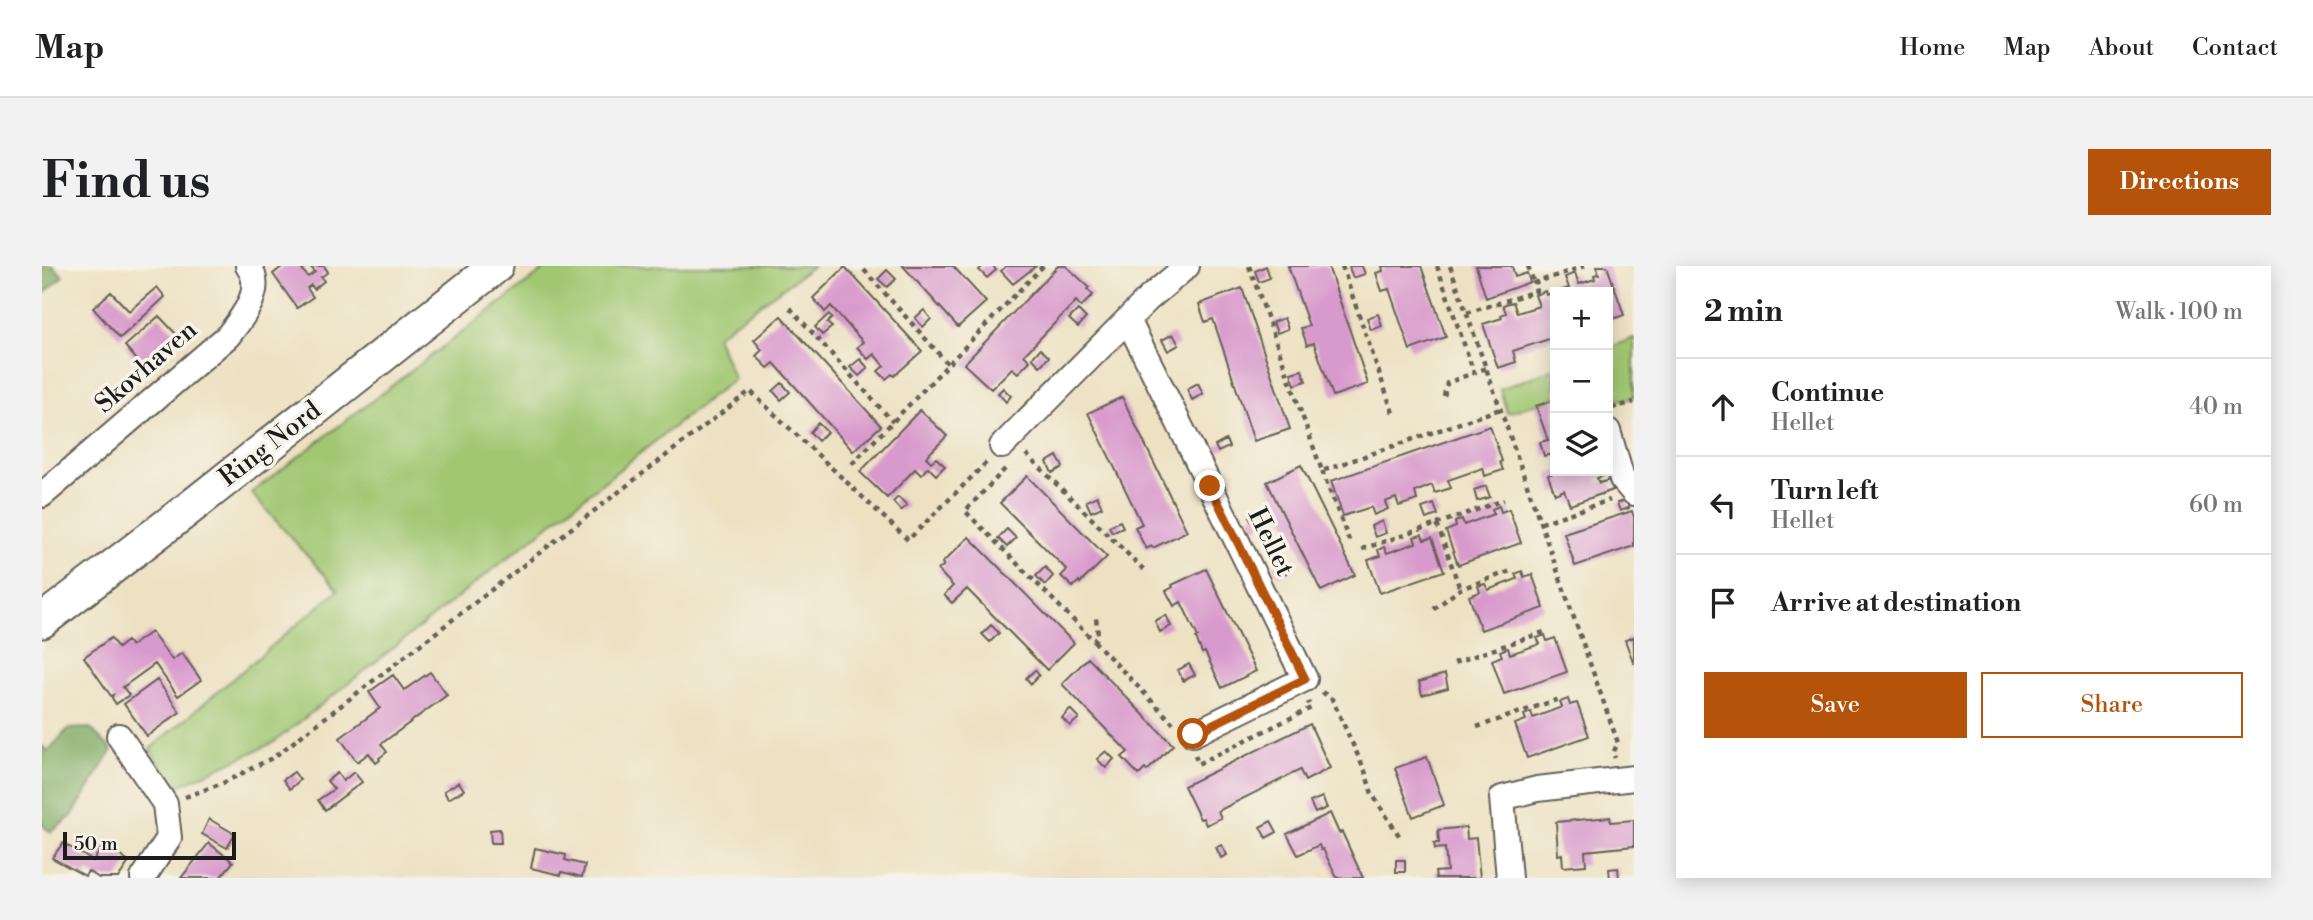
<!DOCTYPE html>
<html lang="en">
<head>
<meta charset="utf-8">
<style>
  :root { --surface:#fff; --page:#f2f2f2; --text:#202124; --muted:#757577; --line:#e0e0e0; --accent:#b45309 }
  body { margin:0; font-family:"Libre Bodoni",serif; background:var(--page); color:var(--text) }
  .controls { position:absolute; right:21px; top:21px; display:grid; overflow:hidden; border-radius:0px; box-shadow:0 4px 18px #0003 }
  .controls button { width:63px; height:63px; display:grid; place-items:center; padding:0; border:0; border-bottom:2px solid var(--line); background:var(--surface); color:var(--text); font:35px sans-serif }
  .scale { position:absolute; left:21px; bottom:18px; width:173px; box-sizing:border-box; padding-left:7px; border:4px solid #1c1c1c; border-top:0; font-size:19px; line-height:24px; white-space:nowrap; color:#1c1c1c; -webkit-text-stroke:5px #f7f3e8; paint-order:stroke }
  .stop { position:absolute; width:21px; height:21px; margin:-16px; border:5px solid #b45309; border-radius:50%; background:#fff }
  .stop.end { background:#b45309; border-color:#fff; box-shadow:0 2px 7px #0008 }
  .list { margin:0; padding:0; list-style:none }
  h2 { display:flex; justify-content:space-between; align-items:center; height:91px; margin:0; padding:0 28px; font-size:30px }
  h2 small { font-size:23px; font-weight:400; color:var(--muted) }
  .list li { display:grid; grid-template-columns:46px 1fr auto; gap:21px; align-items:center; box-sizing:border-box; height:98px; padding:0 28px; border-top:2px solid var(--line) }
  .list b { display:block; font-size:26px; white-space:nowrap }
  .list p { margin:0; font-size:23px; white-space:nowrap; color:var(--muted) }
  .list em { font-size:23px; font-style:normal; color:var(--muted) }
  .actions { display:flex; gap:14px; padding:21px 28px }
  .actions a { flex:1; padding:16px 0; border:2px solid var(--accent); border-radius:0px; text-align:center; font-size:24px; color:var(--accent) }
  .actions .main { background:var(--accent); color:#fff }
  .icon { flex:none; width:38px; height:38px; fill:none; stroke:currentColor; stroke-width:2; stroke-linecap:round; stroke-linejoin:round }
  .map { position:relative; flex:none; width:1592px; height:612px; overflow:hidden; border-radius:0px }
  header { display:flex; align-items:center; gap:42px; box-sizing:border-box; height:98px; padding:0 35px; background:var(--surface); border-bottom:2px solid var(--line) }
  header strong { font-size:33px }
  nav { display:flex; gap:38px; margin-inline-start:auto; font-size:24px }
  .intro { display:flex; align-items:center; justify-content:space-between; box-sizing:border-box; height:168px; padding:0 42px }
  h1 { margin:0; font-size:49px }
  .button { padding:18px 32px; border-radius:0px; background:var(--accent); color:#fff; font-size:24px; font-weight:700 }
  main { display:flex; gap:42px; padding:0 42px }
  aside { flex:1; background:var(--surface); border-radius:0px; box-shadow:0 4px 18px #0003 }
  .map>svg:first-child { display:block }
</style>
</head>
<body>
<header>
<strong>Map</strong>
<nav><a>Home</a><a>Map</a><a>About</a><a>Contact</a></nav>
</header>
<div class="intro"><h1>Find us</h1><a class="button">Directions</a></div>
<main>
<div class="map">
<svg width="1592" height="612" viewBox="0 0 1592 612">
  <rect width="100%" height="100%" fill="#f7f3e8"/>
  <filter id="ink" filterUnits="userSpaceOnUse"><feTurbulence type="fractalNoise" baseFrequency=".0143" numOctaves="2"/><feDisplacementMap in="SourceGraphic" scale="14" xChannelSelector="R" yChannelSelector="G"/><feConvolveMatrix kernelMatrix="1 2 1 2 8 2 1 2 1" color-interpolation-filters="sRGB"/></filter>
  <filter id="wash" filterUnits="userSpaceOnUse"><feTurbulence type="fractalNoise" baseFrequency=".00686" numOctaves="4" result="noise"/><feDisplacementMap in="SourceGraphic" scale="28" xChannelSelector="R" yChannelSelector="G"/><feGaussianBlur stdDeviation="1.57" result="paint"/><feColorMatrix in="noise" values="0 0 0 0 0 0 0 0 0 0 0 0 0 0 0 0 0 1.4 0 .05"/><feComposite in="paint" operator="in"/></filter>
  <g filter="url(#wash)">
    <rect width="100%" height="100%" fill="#ede1c2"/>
    <!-- green -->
    <path fill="#a1c772" stroke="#5e7247" stroke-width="2" d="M 507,0 L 771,0 L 674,70 L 692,113 L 231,477 L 134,521 L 108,483 L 296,324 L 209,227 Z
      M 1592,72 L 1592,131 L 1581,135 L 1566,125 L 1566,82 Z
      M 1513,102 L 1513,132 L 1465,147 L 1458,123 Z"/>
    <!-- forest -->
    <path fill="#80ac64" stroke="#4e6440" stroke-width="2" d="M 0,0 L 11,0 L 21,10 L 0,30 Z
      M 48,462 L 70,484 L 30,550 L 9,566 L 0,559 L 0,480 L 6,485 L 26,463 Z"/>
    <g id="blocks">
      <!-- building -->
      <path fill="#d899cc" d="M 241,0 L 265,0 L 260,4 L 266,11 L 273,6 L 268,0 L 282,0 L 286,6 L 279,11 L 282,15 L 272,23 L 269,19 L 265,22 L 271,31 L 255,42 L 231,8 Z
        M 861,0 L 911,0 L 944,36 L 916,61 Z
        M 941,0 L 951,0 L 954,4 L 945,12 L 937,4 Z
        M 964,0 L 994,0 L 971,18 L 959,5 Z
        M 1016,0 L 1024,0 L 1047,21 L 1045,23 L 1051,29 L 1039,41 L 1034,35 L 982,89 L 988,95 L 976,107 L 970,102 L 949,123 L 922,98 Z
        M 1224,0 L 1228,12 L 1217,16 L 1213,5 Z
        M 1246,0 L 1286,0 L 1326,118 L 1291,130 L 1272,77 L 1265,79 L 1259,62 L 1267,60 Z
        M 1309,0 L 1320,0 L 1323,8 L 1311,12 L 1307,1 Z
        M 1340,0 L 1379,0 L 1404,71 L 1368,84 L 1347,23 L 1340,25 L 1334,7 L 1341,5 Z
        M 1434,0 L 1470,0 L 1473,11 L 1485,7 L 1488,16 L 1444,32 Z
        M 1555,0 L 1565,0 L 1582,49 L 1566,55 L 1566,26 L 1514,26 L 1527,22 L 1523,11 L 1533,7 L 1537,18 L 1553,13 L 1552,9 L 1557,8 Z
        M 803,1 L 880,85 L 852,110 L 850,108 L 844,113 L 836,105 L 842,100 L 832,88 L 826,93 L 815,81 L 821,76 L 789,40 L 783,46 L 771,32 Z
        M 845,4 L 854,13 L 845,21 L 836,13 Z
        M 115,21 L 123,31 L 78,72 L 51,42 L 69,26 L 87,45 Z
        M 1200,22 L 1248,163 L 1212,175 L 1171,53 L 1163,56 L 1157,38 Z
        M 1503,25 L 1504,29 L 1513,26 L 1513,71 L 1471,85 L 1474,96 L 1456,102 L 1441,58 L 1460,52 L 1459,49 L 1464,47 L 1461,39 L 1471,36 L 1475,47 L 1497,40 L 1493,29 Z
        M 882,44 L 889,53 L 881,61 L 873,52 Z
        M 1036,44 L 1044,52 L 1036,61 L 1027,53 Z
        M 787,48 L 790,52 L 785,57 L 790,61 L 780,69 L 773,61 Z
        M 1336,48 L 1340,60 L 1329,64 L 1325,52 Z
        M 117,50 L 136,70 L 101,101 L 83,80 Z
        M 739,50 L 839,160 L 811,185 L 732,97 L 726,102 L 714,90 L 720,84 L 712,74 Z
        M 1242,52 L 1246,63 L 1235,67 L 1231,56 Z
        M 1131,68 L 1137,79 L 1126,85 L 1120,74 Z
        M 998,83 L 1007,91 L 998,100 L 990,92 Z
        M 818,93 L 826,102 L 817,110 L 808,101 Z
        M 1260,104 L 1264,115 L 1253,119 L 1249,107 Z
        M 740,117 L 748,126 L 739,134 L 731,125 Z
        M 1156,117 L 1161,128 L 1150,134 L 1145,123 Z
        M 961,122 L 969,130 L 964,136 L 956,127 Z
        M 1080,131 L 1145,265 L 1111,282 L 1110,280 L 1104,283 L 1093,261 L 1100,258 L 1046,147 Z
        M 1513,134 L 1513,195 L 1510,188 L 1502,190 L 1498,176 L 1506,174 L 1494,140 Z
        M 878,144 L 905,170 L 884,191 L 889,196 L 894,192 L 903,200 L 894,209 L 886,201 L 879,209 L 873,203 L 845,232 L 818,206 Z
        M 776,157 L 785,166 L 776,175 L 768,166 Z
        M 1448,160 L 1460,195 L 1458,196 L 1461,204 L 1443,210 L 1441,202 L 1406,214 L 1409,222 L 1393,227 L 1390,219 L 1373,226 L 1375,234 L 1357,240 L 1354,232 L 1343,236 L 1346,243 L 1332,249 L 1329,241 L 1301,250 L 1289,215 Z
        M 1184,174 L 1187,181 L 1176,186 L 1173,180 Z
        M 1015,190 L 1021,201 L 1010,207 L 1005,196 Z
        M 1259,199 L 1313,309 L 1279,325 L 1225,216 Z
        M 1516,205 L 1566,205 L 1569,207 L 1555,212 L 1557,217 L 1568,214 L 1571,224 L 1528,239 L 1522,224 L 1513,228 L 1506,209 Z
        M 985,210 L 1065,291 L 1038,317 L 1037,315 L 1031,321 L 1019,310 L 1025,304 L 958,237 Z
        M 1444,220 L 1448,231 L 1435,235 L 1432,224 Z
        M 1055,230 L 1060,241 L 1049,246 L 1044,235 Z
        M 856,231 L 865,239 L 859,245 L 851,236 Z
        M 1585,234 L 1587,242 L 1578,245 L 1575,237 Z
        M 1392,238 L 1396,249 L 1384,253 L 1380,242 Z
        M 1457,240 L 1459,246 L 1467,243 L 1479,277 L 1416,299 L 1404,265 L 1414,261 L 1413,256 L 1420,253 L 1422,259 L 1452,248 L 1450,243 Z
        M 1219,245 L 1224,256 L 1213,262 L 1207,251 Z
        M 1590,245 L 1592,251 L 1592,280 L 1533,300 L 1522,267 Z
        M 1078,255 L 1081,261 L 1070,266 L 1067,260 Z
        M 1340,255 L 1344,267 L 1333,271 L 1329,260 Z
        M 965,263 L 974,272 L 965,281 L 956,272 Z
        M 1380,269 L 1382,274 L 1390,272 L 1402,305 L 1338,327 L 1326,294 L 1338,290 L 1336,284 L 1342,281 L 1345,287 L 1374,277 L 1372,271 Z
        M 927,271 L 1032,377 L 1005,404 L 925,323 L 910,337 L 902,329 L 911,320 L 896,304 L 902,299 L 900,297 Z
        M 1242,294 L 1248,305 L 1237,310 L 1232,300 Z
        M 1003,301 L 1011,310 L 1003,319 L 994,310 Z
        M 1164,303 L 1214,405 L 1180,422 L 1163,386 L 1160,387 L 1154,372 L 1156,371 L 1139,336 L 1132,340 L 1124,325 L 1131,321 L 1130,319 Z
        M 1480,305 L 1482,311 L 1490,308 L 1502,342 L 1439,364 L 1427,330 L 1438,326 L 1436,320 L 1443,318 L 1446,324 L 1475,313 L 1473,308 Z
        M 1124,349 L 1129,360 L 1118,366 L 1113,355 Z
        M 949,359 L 957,367 L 948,376 L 940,368 Z
        M 109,366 L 130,394 L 140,387 L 159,414 L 136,430 L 113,398 L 81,421 L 87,429 L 74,438 L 70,432 L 71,429 L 69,430 L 42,391 L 69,372 L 76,382 L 85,375 L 89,380 Z
        M 1503,369 L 1505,375 L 1513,372 L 1525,406 L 1462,428 L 1450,394 L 1460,390 L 1458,385 L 1466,382 L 1468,388 L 1498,378 L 1495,372 Z
        M 1592,371 L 1592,398 L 1583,374 Z
        M 1046,392 L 1131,479 L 1105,505 L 1103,503 L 1097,509 L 1080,491 L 1086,486 L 1020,418 Z
        M 1147,398 L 1153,409 L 1141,415 L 1136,404 Z
        M 993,404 L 997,409 L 989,418 L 984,412 Z
        M 388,406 L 405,429 L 339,478 L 345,486 L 337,492 L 338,494 L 334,497 L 327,487 L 315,496 L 298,472 L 338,442 L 327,426 L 351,409 L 362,424 Z
        M 1403,408 L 1406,422 L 1380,429 L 1377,416 Z
        M 115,414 L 138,446 L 105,470 L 82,438 Z
        M 1526,433 L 1528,439 L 1535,437 L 1547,470 L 1485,492 L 1473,458 L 1484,454 L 1482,449 L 1489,446 L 1491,452 L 1520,441 L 1518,436 Z
        M 1028,443 L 1037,452 L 1028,460 L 1020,452 Z
        M 1268,458 L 1288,502 L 1263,515 L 1258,504 L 1176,545 L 1179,552 L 1164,559 L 1161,552 L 1158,553 L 1142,520 Z
        M 1064,485 L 1072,493 L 1064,502 L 1055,493 Z
        M 1385,491 L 1402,539 L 1371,551 L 1353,502 Z
        M 252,506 L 258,514 L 248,523 L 241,514 Z
        M 312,506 L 320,516 L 283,544 L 276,534 L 292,523 L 285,515 L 295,507 L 301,515 Z
        M 417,516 L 422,524 L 406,533 L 402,525 Z
        M 1280,531 L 1285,542 L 1273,547 L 1268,536 Z
        M 1288,547 L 1297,567 L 1300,566 L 1321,612 L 1295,612 L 1281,583 L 1279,584 L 1277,579 L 1256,589 L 1245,568 Z
        M 1568,551 L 1569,556 L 1592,554 L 1592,580 L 1543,585 L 1544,599 L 1521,601 L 1520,588 L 1516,589 L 1514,556 Z
        M 167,553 L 193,568 L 185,582 L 160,568 Z
        M 1229,555 L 1235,566 L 1224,572 L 1218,561 Z
        M 1424,561 L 1425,573 L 1434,572 L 1438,612 L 1394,612 L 1393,606 L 1405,605 L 1403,582 L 1393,583 L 1392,577 L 1397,577 L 1396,564 Z
        M 458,563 L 459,577 L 449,577 L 448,564 Z
        M 21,577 L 51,595 L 62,579 L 87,596 L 76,612 L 57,612 L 46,605 L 43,610 L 10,592 Z
        M 167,577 L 191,596 L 178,612 L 139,612 Z
        M 1180,579 L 1185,589 L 1179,592 L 1174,581 Z
        M 493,582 L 524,589 L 523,594 L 543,599 L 540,611 L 520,606 L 519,609 L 489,602 Z
        M 1354,594 L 1363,594 L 1363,606 L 1354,606 Z
        M 1576,602 L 1577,612 L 1568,612 L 1567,603 Z"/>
    </g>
  </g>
  <g filter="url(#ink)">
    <use href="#blocks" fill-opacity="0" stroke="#656156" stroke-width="2"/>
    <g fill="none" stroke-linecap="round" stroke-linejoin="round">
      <!-- street casing -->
      <g stroke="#656156" stroke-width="28">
        <path id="street" d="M 1086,54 L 1263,413 L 1151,468
          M 1566,165 L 1580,213 L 1592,227
          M 960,180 L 1106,33 L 1145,0
          M 0,229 L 186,70 C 200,52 224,23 206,0
          M 77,470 L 123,538 L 127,572 L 101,612
          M 1467,612 L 1460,532 L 1495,523 L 1592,512"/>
      </g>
      <!-- secondary casing -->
      <g stroke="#656156" stroke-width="37">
        <path id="secondary" d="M 0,355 L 145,244 L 454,0"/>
      </g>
      <!-- path -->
      <path stroke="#656156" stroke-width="4.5" stroke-dasharray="5 5" stroke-linecap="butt" d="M 1207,0 L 1280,205 L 1458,143
        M 1300,0 L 1351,147
        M 1395,0 L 1432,107
        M 1408,0 L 1576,477 L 1571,487 L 1573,492
        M 1486,0 L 1492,17
        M 822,4 L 907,99
        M 748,42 L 851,156
        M 1425,47 L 1494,25 L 1492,17 L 1543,0
        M 1402,130 L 1405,117 L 1444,102
        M 1570,142 L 1592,136
        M 984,188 L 1103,305
        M 810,198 L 1001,0
        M 963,203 L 923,245 L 1052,375 L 1056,369 L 1054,352
        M 1280,205 L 1308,277
        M 1499,257 L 1568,234
        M 1395,258 L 1462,234
        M 1320,283 L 1395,258 L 1418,323
        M 1392,343 L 1418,323 L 1469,305
        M 1052,375 L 1131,457
        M 1412,397 L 1505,365
        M 1280,426 L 1290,433 L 1323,505 L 1330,528 L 1358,571
        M 1435,461 L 1517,433
        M 1153,489 L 1156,498 L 1269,442 L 1266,436
        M 143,531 L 181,517 L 232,491 L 708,125 L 866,274 L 945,196"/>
      <!-- street -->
      <use href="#street" stroke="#fff" stroke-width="24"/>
      <!-- secondary -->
      <use href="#secondary" stroke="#fff" stroke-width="33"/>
    </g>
  </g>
  <g fill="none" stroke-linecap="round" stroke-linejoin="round" filter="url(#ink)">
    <!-- route -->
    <path stroke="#b45309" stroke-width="9" d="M 1151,468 L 1263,413 L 1168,220"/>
  </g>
  <g text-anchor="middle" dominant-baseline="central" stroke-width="7" stroke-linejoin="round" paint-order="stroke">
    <!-- street labels -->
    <g font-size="26" fill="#1c1c1c" stroke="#f7f3e8">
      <text transform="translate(104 101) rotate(-41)">Skovhaven</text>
      <text transform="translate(228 178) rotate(-38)">Ring Nord</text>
      <text transform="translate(1229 276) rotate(64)">Hellet</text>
    </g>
  </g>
</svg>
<div class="controls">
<button>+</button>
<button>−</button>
<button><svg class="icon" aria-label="layers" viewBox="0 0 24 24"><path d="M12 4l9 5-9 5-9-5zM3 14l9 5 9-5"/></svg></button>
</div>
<div class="scale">50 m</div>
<div class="stop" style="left:1151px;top:468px"></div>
<div class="stop end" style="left:1168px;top:220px"></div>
</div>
<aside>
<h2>2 min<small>Walk · 100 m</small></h2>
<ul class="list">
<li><svg class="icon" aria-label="ahead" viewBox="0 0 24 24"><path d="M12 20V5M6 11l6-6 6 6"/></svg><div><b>Continue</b><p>Hellet</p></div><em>40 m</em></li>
<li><svg class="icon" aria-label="left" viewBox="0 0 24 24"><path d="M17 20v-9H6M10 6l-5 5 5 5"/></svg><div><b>Turn left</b><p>Hellet</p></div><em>60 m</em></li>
<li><svg class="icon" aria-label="arrive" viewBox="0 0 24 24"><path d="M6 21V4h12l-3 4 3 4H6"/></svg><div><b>Arrive at destination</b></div></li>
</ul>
<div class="actions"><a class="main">Save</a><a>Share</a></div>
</aside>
</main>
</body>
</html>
